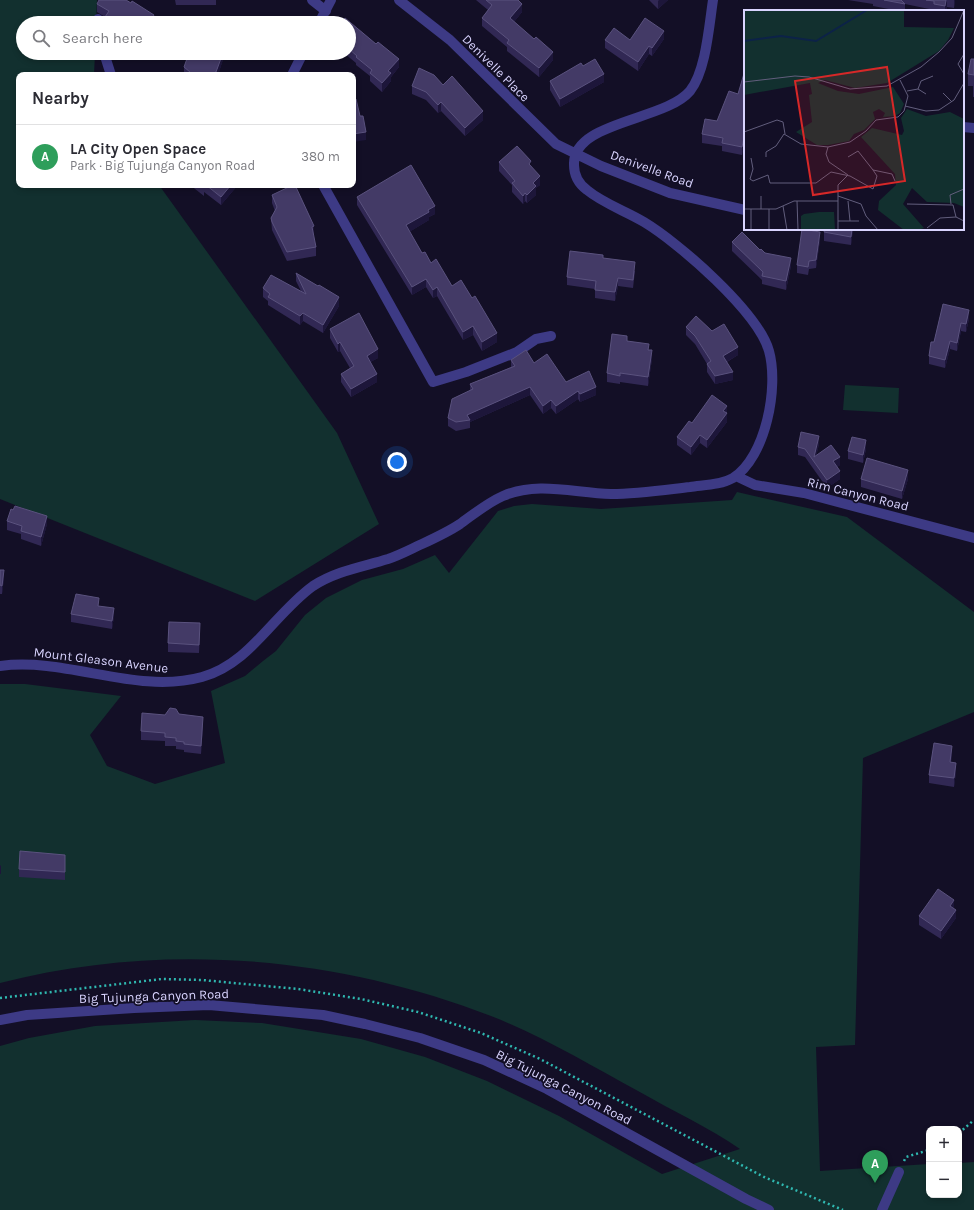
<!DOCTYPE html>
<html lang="en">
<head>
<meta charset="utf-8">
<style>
  :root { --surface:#fff; --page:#f7f7f7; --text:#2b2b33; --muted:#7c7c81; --line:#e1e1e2; --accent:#187f8f }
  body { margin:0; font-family:Karla,sans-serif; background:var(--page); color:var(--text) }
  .controls { position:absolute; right:12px; bottom:12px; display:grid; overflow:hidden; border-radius:8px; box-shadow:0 2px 6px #0003 }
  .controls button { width:36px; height:36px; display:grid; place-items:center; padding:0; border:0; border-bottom:1px solid var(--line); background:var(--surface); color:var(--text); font:20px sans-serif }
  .you { position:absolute; left:397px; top:462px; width:14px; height:14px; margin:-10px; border:3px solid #fff; border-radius:50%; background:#1a73e8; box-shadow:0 0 0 6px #1a73e833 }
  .badge { display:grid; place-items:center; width:26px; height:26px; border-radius:50%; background:var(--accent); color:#fff; font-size:13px; font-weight:700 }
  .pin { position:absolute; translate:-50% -33px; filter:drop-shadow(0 1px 2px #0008) }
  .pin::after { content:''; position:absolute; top:21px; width:14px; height:12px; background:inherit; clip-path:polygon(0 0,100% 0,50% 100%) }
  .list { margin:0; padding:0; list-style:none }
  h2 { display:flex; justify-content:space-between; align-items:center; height:52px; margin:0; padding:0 16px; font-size:17px }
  h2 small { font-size:13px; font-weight:400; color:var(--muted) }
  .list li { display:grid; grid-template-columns:26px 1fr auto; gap:12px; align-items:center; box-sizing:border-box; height:64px; padding:0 16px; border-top:1px solid var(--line) }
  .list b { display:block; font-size:15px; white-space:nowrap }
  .list p { margin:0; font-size:13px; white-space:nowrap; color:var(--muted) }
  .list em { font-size:13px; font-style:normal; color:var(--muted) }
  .icon { flex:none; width:22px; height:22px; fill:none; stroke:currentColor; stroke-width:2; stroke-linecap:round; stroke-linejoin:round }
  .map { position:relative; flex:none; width:974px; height:1210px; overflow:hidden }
  .search { position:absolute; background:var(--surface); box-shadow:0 2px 6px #0003; left:16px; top:16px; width:340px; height:44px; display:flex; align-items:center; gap:10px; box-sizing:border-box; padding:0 14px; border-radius:22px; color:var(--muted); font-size:15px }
  .panel { position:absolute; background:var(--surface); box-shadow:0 2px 6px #0003; left:16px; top:72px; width:340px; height:116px; border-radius:8px }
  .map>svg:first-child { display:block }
</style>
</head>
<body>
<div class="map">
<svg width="974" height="1210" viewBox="0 0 974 1210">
  <rect width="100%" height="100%" fill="#130f26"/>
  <!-- green -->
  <path fill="#12302f" d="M 0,0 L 97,0 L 96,23 L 23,23 L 23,53 L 95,53 L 94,75 L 19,75 L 19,185 L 159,185 L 337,433 L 379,524 L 255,601 L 0,499 Z
    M 845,385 L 899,388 L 898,413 L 843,410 Z
    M 737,492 L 847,517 L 974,612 L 974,712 L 863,758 L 855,1045 L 816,1047 L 820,1171 L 929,1164 L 929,1195 L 959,1195 L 959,1163 L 974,1162 L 974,1210 L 0,1210 L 0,1046 L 29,1038 L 95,1026 L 195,1020 L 262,1023 L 361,1039 L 425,1057 L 487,1081 L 559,1116 L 662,1174 L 740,1149 C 710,1128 671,1110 638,1091 C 590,1065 542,1036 491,1016 C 336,956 162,941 0,983 L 0,684 L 25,684 L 121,696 L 90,735 L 107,766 L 155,784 L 225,763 L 211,691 L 245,676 L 263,661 L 276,651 L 305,615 L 326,598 L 362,580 L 403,569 L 435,555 L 449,573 L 498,511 L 514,506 L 532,504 L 601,509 L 732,500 Z"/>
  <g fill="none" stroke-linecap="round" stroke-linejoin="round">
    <!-- path -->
    <path stroke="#2fb8b0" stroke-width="2.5" stroke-dasharray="2 3" stroke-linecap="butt" d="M 0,998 L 162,979 L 202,980 L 298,989 L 361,999 L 418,1012 L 481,1033 L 540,1059 L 764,1177 L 843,1210
      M 959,1133 L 974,1120
      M 904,1161 L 906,1157 L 929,1150"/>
    <!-- minor -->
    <path stroke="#3d3a85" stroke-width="10" d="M 312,0 L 326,11
      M 399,0 L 450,40 L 556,144 L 601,166 L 670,193 L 745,210
      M 98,19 L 99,23
      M 319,23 L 331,0
      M 104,53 L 111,75
      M 292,75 L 303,53
      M 963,127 L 974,128
      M 323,185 L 433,382 L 466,372 L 517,352 L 536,339 L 551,336
      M 736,476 L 755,485 L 804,493 L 974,538
      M 0,666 C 68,657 136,695 202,677 C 250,664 274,614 313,586 C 336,571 362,567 388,559 C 400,555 411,549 422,544 C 435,538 448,532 460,524 C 474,514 487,503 503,496 C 538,481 574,493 611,494 C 637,494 664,490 690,487 C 704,485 721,485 733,478 C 766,457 779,387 769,351 C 758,312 679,243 644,222 C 626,211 604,204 587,190 C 579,184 574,176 574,165 C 572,121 665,121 690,91 C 706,71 709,26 713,0
      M 0,1020 L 27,1015 L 134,1008 L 209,1005 L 323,1015 L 365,1024 L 420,1038 L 484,1060 L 547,1089 L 746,1199 L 769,1210
      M 882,1210 L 899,1172"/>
  </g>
  <!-- wall -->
  <path fill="#312854" d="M 175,0 L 216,0 L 216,5 L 176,5 Z
    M 476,0 L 518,0 L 522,12 L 514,22 L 553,60 L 539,77 L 507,51 L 507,47 L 482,26 L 482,18 L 488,10 Z
    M 649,0 L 668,0 L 658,9 Z
    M 848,0 L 955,0 L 954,8 L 947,7 L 946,11 L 934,11 L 934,10 L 905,4 L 905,11 L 899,11 L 873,6 L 873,4 Z
    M 131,3 L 154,23 L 103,23 L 103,20 L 105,17 L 97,12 L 97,4 Z
    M 349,23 L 399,67 L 391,77 L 391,81 L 382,92 L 370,81 L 370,76 L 356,65 L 356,63 L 344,53 L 349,53 Z
    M 664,39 L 652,56 L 649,54 L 638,71 L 605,48 L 605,40 L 630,40 Z
    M 225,53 L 218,75 L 184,75 L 184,67 Z
    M 974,59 L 974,97 L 973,97 L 973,86 L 968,86 L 968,74 Z
    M 583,66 L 604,82 L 560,107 L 550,90 L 550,81 Z
    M 745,70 L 745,141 L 742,155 L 722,151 L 722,146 L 702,143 L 702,134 L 717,121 L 738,94 Z
    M 443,85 L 483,120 L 465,136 L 441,111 L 438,113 L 426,100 L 412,94 L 412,86 Z
    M 499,162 L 531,166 L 540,185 L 536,188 L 536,195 L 527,203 L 525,201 L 523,204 L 512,192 L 512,185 L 499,171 Z
    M 190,185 L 237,185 L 237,186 L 221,205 L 204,192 L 204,196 Z
    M 272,195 L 314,234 L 313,235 L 316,247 L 316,256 L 287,261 L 272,230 L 271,218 L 275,211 L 272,203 Z
    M 357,197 L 435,214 L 429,217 L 429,220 L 409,232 L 422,253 L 431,263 L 452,286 L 497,342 L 482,351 L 473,335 L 463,340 L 437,296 L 433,298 L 426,287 L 412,295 L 357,205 Z
    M 853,229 L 851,245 L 824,241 L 824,232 Z
    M 820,240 L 816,268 L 809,269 L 808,275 L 797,273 L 797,265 Z
    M 732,242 L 760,250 L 791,266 L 786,290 L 762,284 L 762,280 L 732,251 Z
    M 635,271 L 633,288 L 618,286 L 615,301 L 595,298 L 595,289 L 567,285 L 567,277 Z
    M 296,273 L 339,306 L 323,333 L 303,321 L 300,325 L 268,305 L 268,301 L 263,297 L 263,288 L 301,291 L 296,281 Z
    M 943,304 L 969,319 L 966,332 L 961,331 L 957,351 L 950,349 L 945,368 L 929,364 L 929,356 L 934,342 Z
    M 686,327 L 738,355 L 727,362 L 733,380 L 715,384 L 707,372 L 707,364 L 695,344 L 686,335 Z
    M 330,329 L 378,358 L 370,362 L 377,382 L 351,397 L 341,382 L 341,374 L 350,368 L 340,351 L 338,352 L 330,338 Z
    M 627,341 L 649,350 L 652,359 L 648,386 L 620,382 L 620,384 L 607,382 L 607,373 Z
    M 511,360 L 534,363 L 566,382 L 596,395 L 580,402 L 578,399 L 556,414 L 551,408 L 543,414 L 530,395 L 470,422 L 470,428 L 456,431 L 448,426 L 448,418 L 470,390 L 470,384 L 511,367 Z
    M 727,406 L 727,422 L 707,448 L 700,443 L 691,455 L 677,445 L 677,437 Z
    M 819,444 L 816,456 L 840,465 L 837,467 L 840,479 L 827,488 L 805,457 L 798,455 L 798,447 Z
    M 866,449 L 863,463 L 848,459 L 848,451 Z
    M 861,479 L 908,479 L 902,499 L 861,487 Z
    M 7,521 L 47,524 L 41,546 L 21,539 L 21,534 L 7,530 Z
    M 0,570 L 4,578 L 2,594 L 0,594 Z
    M 99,606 L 114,616 L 112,629 L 71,622 L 71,614 Z
    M 200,632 L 199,653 L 168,652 L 168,643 Z
    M 179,714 L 203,726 L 201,754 L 184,752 L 184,750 L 176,749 L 176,746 L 165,746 L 165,741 L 141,740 L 141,731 L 165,715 Z
    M 952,754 L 951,762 L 956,772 L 954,787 L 929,783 L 929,775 Z
    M 65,855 L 65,880 L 19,877 L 19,869 Z
    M 954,908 L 956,918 L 941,939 L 919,925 L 919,916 Z"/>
  <!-- shaded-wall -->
  <path fill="#1d163a" d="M 659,0 L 668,0 L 658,9 L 658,1 Z
    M 947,0 L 947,7 L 946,11 L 945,11 L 945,6 Z
    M 954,0 L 955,0 L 954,8 Z
    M 522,4 L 522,12 L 510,27 L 510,18 Z
    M 154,15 L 154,23 L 149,23 Z
    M 664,31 L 664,39 L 652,56 L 652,48 Z
    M 649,46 L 649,54 L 638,71 L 638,62 Z
    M 553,52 L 553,60 L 539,77 L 539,68 Z
    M 223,53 L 225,53 L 225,54 L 218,75 L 216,75 L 216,72 Z
    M 399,59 L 399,67 L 391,77 L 391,81 L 382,92 L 382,83 L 388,71 Z
    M 604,74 L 604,82 L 560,107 L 560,99 Z
    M 441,102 L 441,111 L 438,113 L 438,105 Z
    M 483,111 L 483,120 L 465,136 L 465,128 Z
    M 366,132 L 366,140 L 353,142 L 353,134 Z
    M 745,133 L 745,141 L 742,155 L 742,147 Z
    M 540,176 L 540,185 L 536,188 L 536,195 L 527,203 L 527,195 L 533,183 Z
    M 231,185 L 237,185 L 237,186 L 221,205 L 221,197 Z
    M 525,193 L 525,201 L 523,204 L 523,196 Z
    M 435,206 L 435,214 L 429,217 L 429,220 L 406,234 L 406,225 L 428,210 Z
    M 314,226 L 314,234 L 312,236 L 312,227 Z
    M 852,229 L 853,229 L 851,245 L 851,237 Z
    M 820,232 L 820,240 L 816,268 L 816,260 Z
    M 791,258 L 791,266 L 786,290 L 786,281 Z
    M 618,278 L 618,286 L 615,301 L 615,292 Z
    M 426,279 L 426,287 L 412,295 L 412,287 Z
    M 437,287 L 437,296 L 433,298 L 433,290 Z
    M 339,297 L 339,306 L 323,333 L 323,325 Z
    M 969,310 L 969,319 L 966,332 L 966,324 Z
    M 303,313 L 303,321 L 300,325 L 300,316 Z
    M 961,323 L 961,331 L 957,351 L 957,343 Z
    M 473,326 L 473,335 L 463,340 L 463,332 Z
    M 497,333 L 497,342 L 482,351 L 482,342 Z
    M 950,341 L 950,349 L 945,368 L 945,360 Z
    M 340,342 L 340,351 L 338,352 L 338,344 Z
    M 738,347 L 738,355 L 723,364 L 723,356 Z
    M 378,349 L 378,358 L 367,364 L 367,356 Z
    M 652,350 L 652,359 L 648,386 L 648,377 Z
    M 733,372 L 733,380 L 715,384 L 715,376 Z
    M 377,374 L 377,382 L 351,397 L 351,389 Z
    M 530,387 L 530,395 L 470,422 L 470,420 L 467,415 Z
    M 596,387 L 596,395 L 580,402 L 580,394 Z
    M 578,391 L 578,399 L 556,414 L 556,406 Z
    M 551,400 L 551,408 L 543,414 L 543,406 Z
    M 727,406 L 727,422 L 707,448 L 707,440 L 723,411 Z
    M 700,435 L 700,443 L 691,455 L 691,447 Z
    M 819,436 L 819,444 L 815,462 L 814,457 Z
    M 866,440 L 866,449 L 863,463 L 863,455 Z
    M 840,457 L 840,465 L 833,470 L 833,461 Z
    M 908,470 L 908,479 L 902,499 L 902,491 Z
    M 840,471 L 840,479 L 827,488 L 827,480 Z
    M 47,516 L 47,524 L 41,546 L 41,537 Z
    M 4,570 L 4,578 L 2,594 L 2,586 Z
    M 114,608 L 114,616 L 112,629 L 112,621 Z
    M 200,623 L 200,632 L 199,653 L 199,645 Z
    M 203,717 L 203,726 L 201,754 L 201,746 Z
    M 952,746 L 952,754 L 950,770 L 950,762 Z
    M 956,763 L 956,772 L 954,787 L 954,778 Z
    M 1,865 L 1,874 L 0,874 L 0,866 Z
    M 954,900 L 954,908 L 950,914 L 950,906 Z
    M 956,910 L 956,918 L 941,939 L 941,931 Z"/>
  <!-- building -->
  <path fill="#433a66" stroke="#5a527e" d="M 99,0 L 126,0 L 131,3 L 132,1 L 154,15 L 149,23 L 107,23 L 103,20 L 109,11 L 97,4 Z
    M 486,0 L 518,0 L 522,4 L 510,18 L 534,39 L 536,37 L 553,52 L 539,68 L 507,43 L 509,40 L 482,18 L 492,5 Z
    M 884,0 L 901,0 L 905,4 Z
    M 926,0 L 946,0 L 945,6 L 934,4 L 934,1 Z
    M 345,18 L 376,44 L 378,42 L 399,59 L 388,71 L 391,73 L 382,83 L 370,73 L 372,70 L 356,57 L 357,56 L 349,49 L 349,23 L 340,23 Z
    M 645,18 L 664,31 L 652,48 L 649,46 L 638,62 L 605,40 L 614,28 L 630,40 Z
    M 189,53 L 223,53 L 216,72 L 215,72 L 214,75 L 189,75 L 190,72 L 184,67 Z
    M 595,59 L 604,74 L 560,99 L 550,81 L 581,63 L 583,66 Z
    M 971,59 L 974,59 L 974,75 L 968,74 Z
    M 419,68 L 434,75 L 443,85 L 452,76 L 483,111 L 465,128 L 441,102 L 438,105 L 426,92 L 412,86 Z
    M 745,70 L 745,133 L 742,147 L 722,143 L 723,138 L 702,134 L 705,119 L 717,121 L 729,91 L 738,94 Z
    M 353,99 L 356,99 L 360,116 L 363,116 L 366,132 L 353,134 Z
    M 517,146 L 531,161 L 529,164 L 540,176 L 533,183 L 536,186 L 527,195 L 525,193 L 523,196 L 512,183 L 515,181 L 499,162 Z
    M 411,165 L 435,206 L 428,210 L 429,212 L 406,225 L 422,253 L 425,252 L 431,263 L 436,259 L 452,286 L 461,280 L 472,298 L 475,296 L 497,333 L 482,342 L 473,326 L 463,332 L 437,287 L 433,290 L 426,279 L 412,287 L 357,197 Z
    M 206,185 L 231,185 L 221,197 Z
    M 293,185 L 295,185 L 314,226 L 312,227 L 316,247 L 287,252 L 272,222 L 271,218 L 277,207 L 272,195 Z
    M 802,229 L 820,232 L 816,260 L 809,261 L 808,267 L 797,265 Z
    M 825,229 L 852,229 L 851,237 L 824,232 Z
    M 742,232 L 760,250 L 761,249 L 765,253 L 791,258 L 786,281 L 762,276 L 763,272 L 732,242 Z
    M 570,251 L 603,255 L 603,258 L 635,262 L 633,280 L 618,278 L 615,292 L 595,290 L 596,281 L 567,277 Z
    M 296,273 L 318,286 L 319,285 L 339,297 L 323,325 L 303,313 L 300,316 L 268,297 L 270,294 L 263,288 L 271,275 L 306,294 Z
    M 943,304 L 969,310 L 966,324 L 961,323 L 957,343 L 950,341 L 945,360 L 929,356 L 931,342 L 934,342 Z
    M 359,313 L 378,349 L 367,356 L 377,374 L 351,389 L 341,374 L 354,366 L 340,342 L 338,344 L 330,329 Z
    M 696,316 L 712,331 L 724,324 L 738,347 L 723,356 L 733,372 L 715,376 L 707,364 L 711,361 L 695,336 L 686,327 Z
    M 612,334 L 627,336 L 627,341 L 649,344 L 648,350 L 652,350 L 648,377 L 620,373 L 620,376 L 607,373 Z
    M 526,350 L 534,363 L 547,354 L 566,382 L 589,371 L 596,387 L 580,394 L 578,391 L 556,406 L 551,400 L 543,406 L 530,387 L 467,415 L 470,420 L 456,422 L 448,418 L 452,399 L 473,389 L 470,384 L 515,366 L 511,360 Z
    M 712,395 L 727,406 L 723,411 L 727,413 L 707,440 L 700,435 L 691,447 L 677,437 L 689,421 L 692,423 Z
    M 801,432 L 819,436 L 814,457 L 831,445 L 840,457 L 833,461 L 840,471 L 827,480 L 805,449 L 798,447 Z
    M 852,437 L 866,440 L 863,455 L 848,451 Z
    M 867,458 L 908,470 L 902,491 L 861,479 Z
    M 15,506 L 47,516 L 41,537 L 21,531 L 22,526 L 7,521 L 11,509 L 13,510 Z
    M 0,570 L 4,570 L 2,586 L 0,585 Z
    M 76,594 L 99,598 L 98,606 L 114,608 L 112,621 L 71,614 Z
    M 169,622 L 200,623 L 199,645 L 168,643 Z
    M 170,708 L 176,709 L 179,714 L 203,717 L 201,746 L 184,744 L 184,742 L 176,741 L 176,738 L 165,737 L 165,733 L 141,731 L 142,713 L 165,715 Z
    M 934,743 L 952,746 L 950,762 L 956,763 L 954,778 L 929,775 Z
    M 20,851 L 65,855 L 65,872 L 19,869 Z
    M 938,889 L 954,900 L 950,906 L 956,910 L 941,931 L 919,916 Z"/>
  <g text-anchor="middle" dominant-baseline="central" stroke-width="3.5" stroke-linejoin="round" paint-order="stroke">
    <!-- street labels -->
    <g font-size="13" fill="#d9d4ff" stroke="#130f26">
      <text transform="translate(496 68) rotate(45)">Denivelle Place</text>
      <text transform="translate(652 169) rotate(20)">Denivelle Road</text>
      <text transform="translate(858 494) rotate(14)">Rim Canyon Road</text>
      <text transform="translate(101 660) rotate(7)">Mount Gleason Avenue</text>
      <text transform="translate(154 996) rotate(-2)">Big Tujunga Canyon Road</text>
      <text transform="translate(564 1087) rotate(27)">Big Tujunga Canyon Road</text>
    </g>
  </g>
  <!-- overview -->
  <g transform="translate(744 10)">
    <rect width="220" height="220" fill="#130f26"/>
    <path d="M 0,0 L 160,0 L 160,17 L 210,18 L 204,30 L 195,41 L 143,73 L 111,78 L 81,70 L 74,73 L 94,81 L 115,84 L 149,77 L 160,94 L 156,103 L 151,106 L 139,107 L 141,103 L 135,99 L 129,102 L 131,109 L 120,120 L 110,124 L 105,131 L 84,135 L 73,135 L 52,122 L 68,112 L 65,85 L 68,84 L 66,73 L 0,85 ZM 163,99 L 182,106 L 206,102 L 220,109 L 220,197 L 210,193 L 183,192 L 168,178 L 159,194 L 180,218 L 174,220 L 160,220 L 134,200 L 135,191 L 152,175 L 151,164 L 117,127 L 128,118 L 158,125 L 160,121 L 157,108 ZM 75,202 L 90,202 L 91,220 L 57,220 L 57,206 L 60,204 Z" fill="#12302f"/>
    <path fill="none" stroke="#0c2248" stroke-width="2" d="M 0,31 L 37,26 L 72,31 L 123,0"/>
    <path fill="none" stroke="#625e7d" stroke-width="1" d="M 220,44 L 214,54 L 220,64M 0,72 L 51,66 L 65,67 L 106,79 L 143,76 L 177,57 L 195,42 L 208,28 L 220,0M 174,79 L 177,71 L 189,66M 163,81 L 174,79 L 182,84M 199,83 L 208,92M 161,96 L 182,101 L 195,100 L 210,90 L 220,73M 0,122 L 33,110 L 39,112 L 41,124M 84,137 L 82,144 L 85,152 L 104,165M 22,147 L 22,142 L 32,136 L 40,124 L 57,134 L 84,137 L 106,132 L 122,121 L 132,110 L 154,107 L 160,101 L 164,86 L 156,70M 7,148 L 9,159 L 6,169 L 9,171 L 24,165 L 26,173 L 72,173 L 87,162 L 106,166 L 129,179 L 133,166 L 129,160 L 114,141 L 104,147M 129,160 L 148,164 L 151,171M 17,186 L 17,199M 94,186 L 117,194 L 122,206 L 134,220M 53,191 L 54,220M 104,191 L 106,211M 163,194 L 209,195 L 212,207 L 220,211M 207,194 L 206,185 L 220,179M 39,196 L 43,220M 0,199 L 32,199 L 50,191 L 94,191M 94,211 L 115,211M 183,218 L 196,208 L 212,207M 7,220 L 7,199M 25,220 L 25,199M 94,220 L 94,175 L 104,165"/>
    <path fill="#d62828" fill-opacity="0.15" stroke="#d62828" stroke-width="2" d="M 143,57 L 161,171 L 69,185 L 51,71 Z"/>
    <rect width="220" height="220" fill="none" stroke="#d9d4ff" stroke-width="2"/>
  </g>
</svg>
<div class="controls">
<button>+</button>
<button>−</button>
</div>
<div class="you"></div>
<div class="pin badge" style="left:875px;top:1183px;background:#2e9e5b">A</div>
<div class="search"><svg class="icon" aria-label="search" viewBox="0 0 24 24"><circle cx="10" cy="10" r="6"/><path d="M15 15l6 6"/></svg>Search here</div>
<section class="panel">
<h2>Nearby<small></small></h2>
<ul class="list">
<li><span class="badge" style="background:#2e9e5b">A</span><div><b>LA City Open Space</b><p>Park · Big Tujunga Canyon Road</p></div><em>380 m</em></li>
</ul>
</section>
</div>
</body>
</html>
